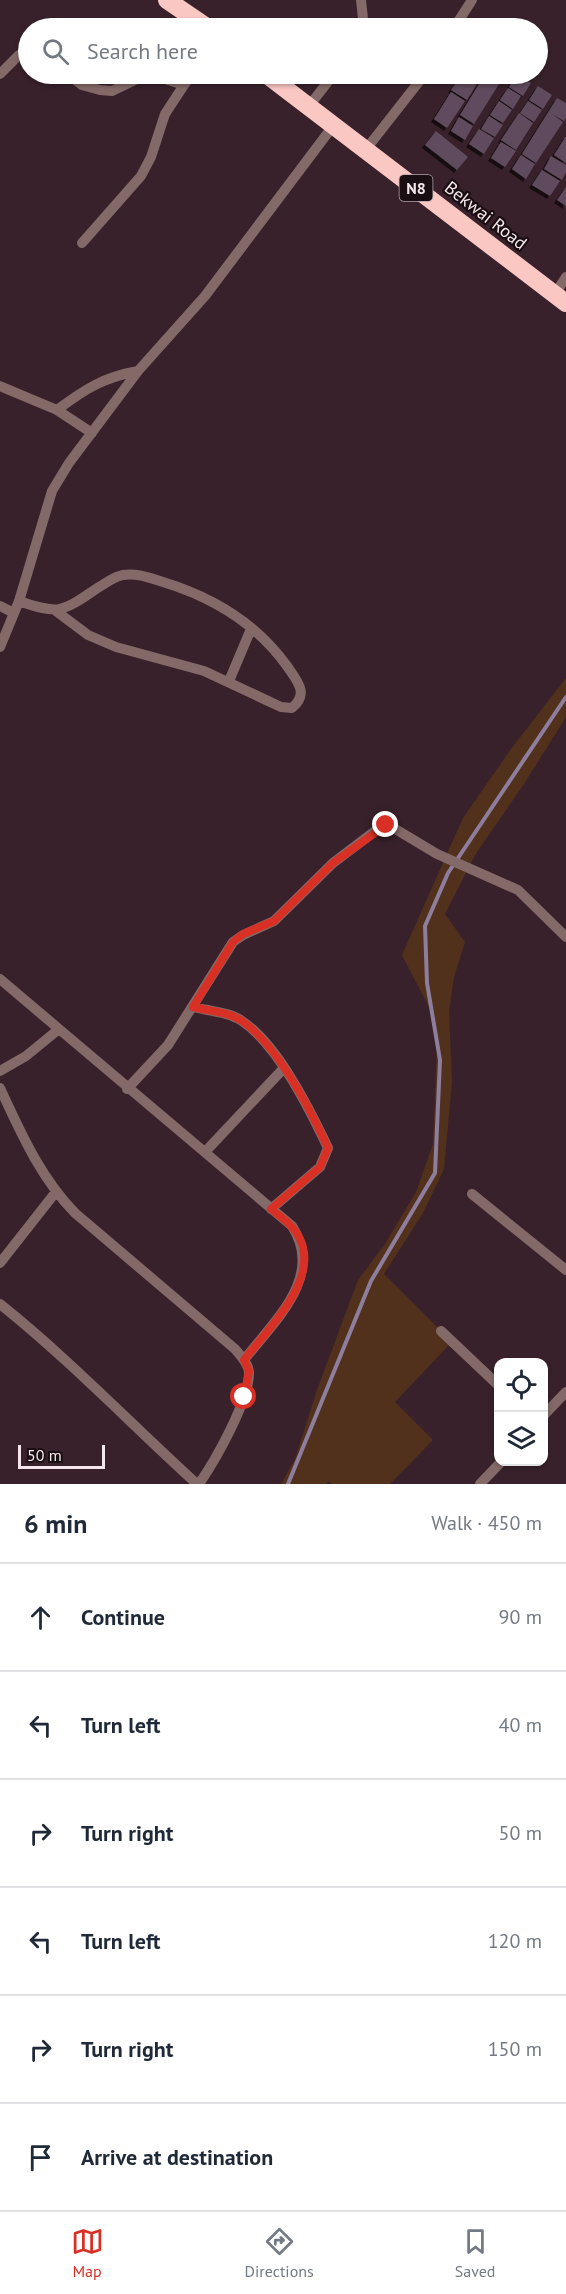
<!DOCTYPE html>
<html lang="en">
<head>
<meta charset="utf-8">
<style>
  :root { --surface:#fff; --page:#f2f2f3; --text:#1f2937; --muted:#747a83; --line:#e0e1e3; --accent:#d93025 }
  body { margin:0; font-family:"PT Sans",sans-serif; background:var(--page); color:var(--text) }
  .controls { position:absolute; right:18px; bottom:18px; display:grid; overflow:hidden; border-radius:12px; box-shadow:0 2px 4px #0004 }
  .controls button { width:54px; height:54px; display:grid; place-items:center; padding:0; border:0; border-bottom:2px solid var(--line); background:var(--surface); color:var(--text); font:30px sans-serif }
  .scale { position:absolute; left:18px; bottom:15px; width:87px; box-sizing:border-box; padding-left:6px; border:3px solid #f5e6eb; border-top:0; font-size:16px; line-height:21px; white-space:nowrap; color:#f5e6eb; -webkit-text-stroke:4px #190e12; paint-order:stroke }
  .stop { position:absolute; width:18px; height:18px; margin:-14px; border:4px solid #d93025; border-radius:50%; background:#fff }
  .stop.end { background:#d93025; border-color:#fff; box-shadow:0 2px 6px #0008 }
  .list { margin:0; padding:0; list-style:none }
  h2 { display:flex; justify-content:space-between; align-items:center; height:78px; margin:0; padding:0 24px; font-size:26px }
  h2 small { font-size:20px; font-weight:400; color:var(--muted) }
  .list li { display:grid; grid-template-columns:39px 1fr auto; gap:18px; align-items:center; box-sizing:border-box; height:108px; padding:0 24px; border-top:2px solid var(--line) }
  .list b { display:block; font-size:22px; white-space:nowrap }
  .list em { font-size:20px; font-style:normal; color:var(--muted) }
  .icon { flex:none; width:33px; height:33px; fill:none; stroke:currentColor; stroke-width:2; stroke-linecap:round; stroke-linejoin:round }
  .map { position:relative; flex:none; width:566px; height:1484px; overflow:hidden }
  .search { position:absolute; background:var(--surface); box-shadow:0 2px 4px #0004; left:18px; right:18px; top:18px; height:66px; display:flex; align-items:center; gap:15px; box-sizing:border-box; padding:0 21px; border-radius:33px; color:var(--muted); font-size:22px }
  .sheet { height:726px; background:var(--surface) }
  nav { display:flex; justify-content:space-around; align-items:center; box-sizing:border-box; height:84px; border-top:2px solid var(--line); background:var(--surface); font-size:16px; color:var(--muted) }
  nav a { display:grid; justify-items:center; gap:3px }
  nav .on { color:var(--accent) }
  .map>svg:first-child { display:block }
</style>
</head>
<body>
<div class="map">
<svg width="566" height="1484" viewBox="0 0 566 1484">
  <defs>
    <filter id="shadow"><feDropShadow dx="-3" dy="3" stdDeviation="0" flood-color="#0009"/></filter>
  </defs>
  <rect width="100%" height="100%" fill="#38212a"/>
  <!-- green -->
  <path fill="#52311c" d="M 566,678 L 566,717 L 524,784 L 475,855 L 445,914 L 465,942 L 454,977 L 449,1011 L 452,1081 L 444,1169 L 423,1213 L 384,1274 L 452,1342 L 395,1402 L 433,1440 L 390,1484 L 332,1484 L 329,1481 L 326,1484 L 281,1484 L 295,1459 L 317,1390 L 358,1280 L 385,1244 L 416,1192 L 433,1144 L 437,1044 L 430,1009 L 402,955 L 463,818 L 511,749 Z"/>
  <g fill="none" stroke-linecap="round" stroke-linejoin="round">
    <!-- stream -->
    <path stroke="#8d7e9e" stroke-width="4" d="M 288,1484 L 371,1281 L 435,1173 L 440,1060 L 427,983 L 425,926 L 448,873 L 566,697"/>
  </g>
  <!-- building -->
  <path fill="#5e4c5d" filter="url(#shadow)" d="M 462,74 L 483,74 L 467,100 L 451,90 Z
    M 485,74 L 499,84 L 474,124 L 460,115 Z
    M 486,74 L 506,74 L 500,83 Z
    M 517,74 L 531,83 L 523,96 L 509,87 Z
    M 538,86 L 552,95 L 543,109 L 529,100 Z
    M 508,88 L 521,96 L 513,109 L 500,100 Z
    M 451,92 L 465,101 L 447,128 L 434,119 Z
    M 557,98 L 566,103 L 566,118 L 564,121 L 552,114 L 563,122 L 536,163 L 522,154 Z
    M 499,101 L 512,110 L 503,123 L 490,115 Z
    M 528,101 L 542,110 L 534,122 L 520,113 Z
    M 519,113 L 533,123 L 516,150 L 501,140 Z
    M 489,116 L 503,125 L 495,137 L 481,129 Z
    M 459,117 L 473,126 L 465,140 L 451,131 Z
    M 479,129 L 494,138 L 484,154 L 469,144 Z
    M 436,131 L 468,157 L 457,170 L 425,145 Z
    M 566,136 L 566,163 L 554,155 Z
    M 501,142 L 516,151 L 505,167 L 491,158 Z
    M 521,155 L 535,164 L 526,179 L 512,169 Z
    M 551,156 L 566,165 L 566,172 L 562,180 L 544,169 Z
    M 542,170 L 560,181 L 550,196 L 532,185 Z
    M 566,187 L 566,206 L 557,200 Z"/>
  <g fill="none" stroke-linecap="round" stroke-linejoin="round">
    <!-- street -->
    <path stroke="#836a68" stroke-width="10" d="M 361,0 L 364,28
      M 454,28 L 472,0
      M 0,74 L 19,55 L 28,52
      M 68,74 L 82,85 L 100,90 L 112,91 L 143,76 L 159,77 L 184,85 L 192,74
      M 309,106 L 334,74
      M 367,148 L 425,74
      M 82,243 L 141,176 L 151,157 L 165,114 L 184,85
      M 555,294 L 566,277
      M 0,386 L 57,410 L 92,433
      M 57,410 C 85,389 104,377 138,371
      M 19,601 C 61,616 63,611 99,587 C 106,583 115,576 123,575 C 138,573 150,578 163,582 C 212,597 257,624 287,666 C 298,682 309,694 292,708 L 281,707 L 204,671 L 116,647 L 88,635 L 56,611
      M 0,606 L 14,613
      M 0,647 L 19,601 L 52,491 L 69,463 L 138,371 L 205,296 L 333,126
      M 229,681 L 251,629
      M 0,979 L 59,1029 L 26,1056 L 0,1071
      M 193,1007 C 209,1011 229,1012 242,1021 C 278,1045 310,1110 328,1148 L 320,1167 L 271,1209
      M 59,1029 L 292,1226 C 325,1277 274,1321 244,1360
      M 0,1088 C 21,1133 40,1177 75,1213 L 235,1349 C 240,1355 249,1364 249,1373 C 249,1401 215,1461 199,1484
      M 127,1089 L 168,1045 L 233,942 L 243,935 L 274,921 L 333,863 L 383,825 L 392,827 L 437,854 L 518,890 L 566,937
      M 205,1152 L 284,1068
      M 472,1194 L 566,1270
      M 0,1263 L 55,1193
      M 0,1304 C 70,1360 131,1424 197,1484
      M 441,1331 L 498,1385
      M 544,1415 L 566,1392
      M 480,1484 L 501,1462"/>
    <!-- highway -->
    <path stroke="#fac7c3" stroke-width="18" d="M 167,0 L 208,28
      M 266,74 L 566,303"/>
  </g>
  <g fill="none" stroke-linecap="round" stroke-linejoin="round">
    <!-- route -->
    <path stroke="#d93025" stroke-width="8" d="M 244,1397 L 249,1371 L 244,1360 C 267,1330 320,1280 300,1239 C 294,1226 282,1218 271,1209 L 320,1167 L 328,1148 C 310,1109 278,1046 242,1021 C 229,1012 209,1011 193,1007 L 233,942 L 243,934 L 274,921 L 333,863 L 386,825"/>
  </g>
  <g text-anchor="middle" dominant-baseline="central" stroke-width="4.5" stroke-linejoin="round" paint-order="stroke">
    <!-- shield labels -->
    <rect fill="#190e12" stroke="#b3a5aa" stroke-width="1.5" x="399.5" y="175" width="33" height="26" rx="4.5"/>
    <g font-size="16" font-weight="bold" fill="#f5e6eb">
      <text x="416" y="188">N8</text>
    </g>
    <!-- street labels -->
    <g font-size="18" fill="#f5e6eb" stroke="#190e12">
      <text transform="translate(486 215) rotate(38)">Bekwai Road</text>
    </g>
  </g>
</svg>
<div class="controls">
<button><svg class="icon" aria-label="locate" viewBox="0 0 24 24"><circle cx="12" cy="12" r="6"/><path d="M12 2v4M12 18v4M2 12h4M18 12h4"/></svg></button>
<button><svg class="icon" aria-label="layers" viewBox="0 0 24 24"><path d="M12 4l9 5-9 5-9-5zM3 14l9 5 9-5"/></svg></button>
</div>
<div class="scale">50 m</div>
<div class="stop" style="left:244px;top:1397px"></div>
<div class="stop end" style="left:386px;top:825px"></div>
<div class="search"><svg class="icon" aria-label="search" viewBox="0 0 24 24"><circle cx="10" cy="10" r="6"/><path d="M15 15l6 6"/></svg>Search here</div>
</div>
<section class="sheet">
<h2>6 min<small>Walk · 450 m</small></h2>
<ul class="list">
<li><svg class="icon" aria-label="ahead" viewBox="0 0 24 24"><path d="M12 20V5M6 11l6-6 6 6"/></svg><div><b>Continue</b></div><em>90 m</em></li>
<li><svg class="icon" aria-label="left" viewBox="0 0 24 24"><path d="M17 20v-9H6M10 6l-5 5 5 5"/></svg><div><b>Turn left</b></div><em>40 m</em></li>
<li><svg class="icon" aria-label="right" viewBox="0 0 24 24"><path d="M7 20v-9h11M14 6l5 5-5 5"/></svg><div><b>Turn right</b></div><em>50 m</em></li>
<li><svg class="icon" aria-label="left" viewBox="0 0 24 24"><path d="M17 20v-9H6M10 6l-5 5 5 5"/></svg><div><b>Turn left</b></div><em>120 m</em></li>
<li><svg class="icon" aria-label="right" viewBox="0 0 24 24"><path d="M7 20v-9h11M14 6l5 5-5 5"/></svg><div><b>Turn right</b></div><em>150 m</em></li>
<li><svg class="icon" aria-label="arrive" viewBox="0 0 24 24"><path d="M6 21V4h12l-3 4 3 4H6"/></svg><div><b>Arrive at destination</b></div></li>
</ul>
</section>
<nav>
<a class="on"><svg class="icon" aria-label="map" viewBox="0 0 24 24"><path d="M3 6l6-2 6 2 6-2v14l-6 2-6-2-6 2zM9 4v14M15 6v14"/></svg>Map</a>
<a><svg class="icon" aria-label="directions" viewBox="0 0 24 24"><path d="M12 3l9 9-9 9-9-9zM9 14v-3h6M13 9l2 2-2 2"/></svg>Directions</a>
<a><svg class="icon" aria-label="saved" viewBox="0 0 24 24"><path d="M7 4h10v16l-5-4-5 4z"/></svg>Saved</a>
</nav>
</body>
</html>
